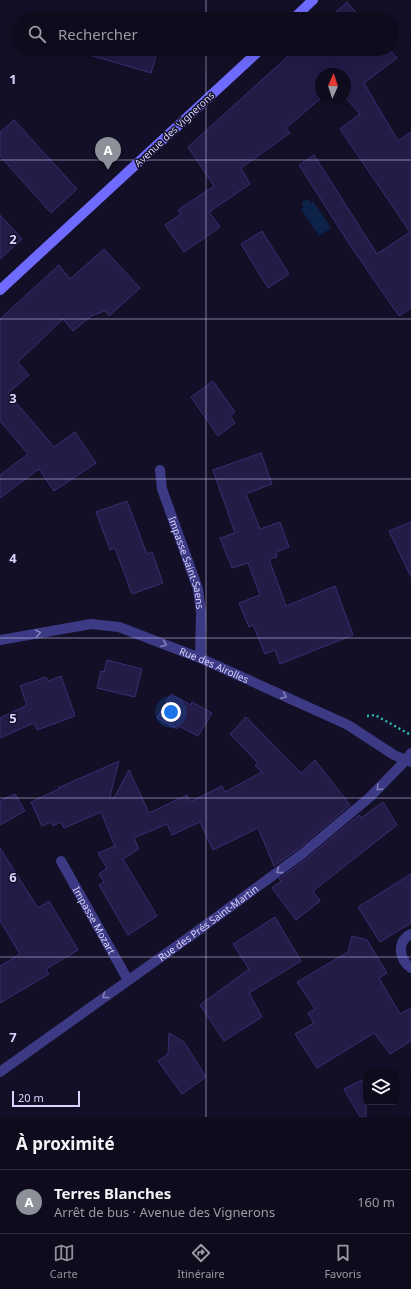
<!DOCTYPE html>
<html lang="fr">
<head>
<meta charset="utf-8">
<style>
  :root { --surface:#0e0b1c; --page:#1c1929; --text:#f1f3f6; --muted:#9b9ba3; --line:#2e2b3b; --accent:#8c9099 }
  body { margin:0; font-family:"Noto Sans",sans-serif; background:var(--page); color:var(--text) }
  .controls { position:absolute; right:12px; bottom:12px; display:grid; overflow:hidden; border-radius:6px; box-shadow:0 4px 16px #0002 }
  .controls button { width:36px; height:36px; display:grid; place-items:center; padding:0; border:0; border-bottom:1px solid var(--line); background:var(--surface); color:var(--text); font:20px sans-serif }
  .compass { position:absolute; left:315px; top:68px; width:36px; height:36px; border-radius:50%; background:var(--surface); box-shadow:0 4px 16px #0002; rotate:3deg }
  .scale { position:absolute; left:12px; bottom:10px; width:68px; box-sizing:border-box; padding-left:4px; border:2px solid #d9d4ff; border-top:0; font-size:11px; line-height:14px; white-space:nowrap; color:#d9d4ff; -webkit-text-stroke:3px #130f26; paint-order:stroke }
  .you { position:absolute; left:171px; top:712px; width:14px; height:14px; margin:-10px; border:3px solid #fff; border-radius:50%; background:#1a73e8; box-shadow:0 0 0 6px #1a73e833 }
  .badge { display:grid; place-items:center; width:26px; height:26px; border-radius:50%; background:var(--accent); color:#fff; font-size:13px; font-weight:700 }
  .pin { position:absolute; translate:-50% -33px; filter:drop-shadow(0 1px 2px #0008) }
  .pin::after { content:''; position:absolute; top:21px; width:14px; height:12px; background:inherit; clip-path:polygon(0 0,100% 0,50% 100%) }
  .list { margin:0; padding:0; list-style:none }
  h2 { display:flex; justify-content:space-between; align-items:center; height:52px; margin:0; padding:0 16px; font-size:17px }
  h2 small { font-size:13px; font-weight:400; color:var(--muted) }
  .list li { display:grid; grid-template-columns:26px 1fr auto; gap:12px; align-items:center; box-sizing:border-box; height:64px; padding:0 16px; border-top:1px solid var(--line) }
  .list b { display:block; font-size:15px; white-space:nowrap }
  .list p { margin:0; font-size:13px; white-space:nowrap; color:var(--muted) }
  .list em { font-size:13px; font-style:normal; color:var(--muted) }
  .icon { flex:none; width:22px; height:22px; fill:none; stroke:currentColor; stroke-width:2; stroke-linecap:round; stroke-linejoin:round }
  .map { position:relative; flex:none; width:411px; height:1117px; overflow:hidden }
  .search { position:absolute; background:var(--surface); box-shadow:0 4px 16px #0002; left:12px; right:12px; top:12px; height:44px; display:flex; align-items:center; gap:10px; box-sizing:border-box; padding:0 14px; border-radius:22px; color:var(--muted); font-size:15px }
  .sheet { height:116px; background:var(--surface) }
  nav { display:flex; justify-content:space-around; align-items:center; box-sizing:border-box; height:56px; border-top:1px solid var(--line); background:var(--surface); font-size:11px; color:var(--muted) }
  nav a { display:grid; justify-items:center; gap:2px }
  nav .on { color:var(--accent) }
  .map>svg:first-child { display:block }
</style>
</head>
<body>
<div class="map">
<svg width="411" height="1117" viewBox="0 0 411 1117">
  <rect width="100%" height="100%" fill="#130f26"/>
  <!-- water -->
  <path fill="#0c2248" d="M 306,200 L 309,200 L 310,203 L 313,201 L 331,228 L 319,236 L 301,209 L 304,207 L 302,205 L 302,202 Z"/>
  <!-- building -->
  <path fill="#241b47" stroke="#3b2d73" d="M 347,2 L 362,19 L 328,19 Z
    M 87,49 L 158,49 L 151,73 L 86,54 Z
    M 296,49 L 389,49 L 397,58 L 364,83 L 398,141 L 411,132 L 411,308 L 399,316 L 352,248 L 299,165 L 314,155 L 377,254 L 410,232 L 340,129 L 360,114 L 345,97 L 345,74 L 321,74 L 321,98 L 286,128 L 290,133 L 241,168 L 250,184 L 209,212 L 220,227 L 184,252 L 165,225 L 181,214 L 178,210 L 214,186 L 188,147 Z
    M 14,120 L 77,189 L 51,213 L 0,156 L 0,132 Z
    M 0,215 L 22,239 L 0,259 Z
    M 262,231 L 289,274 L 268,288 L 241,244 Z
    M 104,249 L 140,288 L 109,316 L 105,311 L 91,316 L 73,331 L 63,319 L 18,362 L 29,375 L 8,393 L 54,447 L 75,432 L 96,463 L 54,491 L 39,469 L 0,498 L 0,475 L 28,454 L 0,421 L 0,319 L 59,265 L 70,279 Z
    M 213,381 L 235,412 L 230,416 L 235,423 L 218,436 L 191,397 Z
    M 261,453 L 272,484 L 246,494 L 260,529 L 280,522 L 289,547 L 276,552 L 277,557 L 269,559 L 286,606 L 335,586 L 353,635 L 280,664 L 275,650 L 265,654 L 253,625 L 249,627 L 239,603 L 260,595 L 248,563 L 232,568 L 220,538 L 235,533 L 213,470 Z
    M 127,501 L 147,554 L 152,552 L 163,583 L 132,594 L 115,548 L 110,550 L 96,512 Z
    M 411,522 L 411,577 L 389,531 Z
    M 107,660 L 142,669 L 135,697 L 97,688 L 101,671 L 104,672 Z
    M 61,676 L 75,716 L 37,730 L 34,723 L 0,738 L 0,718 L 27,705 L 20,686 L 46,677 L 48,681 Z
    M 171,694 L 191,705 L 192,702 L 212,713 L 198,736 L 179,726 L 177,729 L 157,718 Z
    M 246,717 L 301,773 L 315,760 L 350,805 L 298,849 L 274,866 L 258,828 L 213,850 L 200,822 L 172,835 L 167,824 L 134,838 L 139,849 L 123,859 L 157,916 L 128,935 L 99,885 L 104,882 L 99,874 L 107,868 L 98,853 L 115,846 L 116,849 L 101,812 L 64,828 L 61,822 L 53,826 L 51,822 L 42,826 L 31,802 L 59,789 L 58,788 L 119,761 L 110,796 L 114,798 L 129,770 L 149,813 L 187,795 L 190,802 L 222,786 L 225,792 L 262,772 L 255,766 L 258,763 L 230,734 Z
    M 15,794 L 25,811 L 0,825 L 0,801 Z
    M 383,802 L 397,825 L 313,891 L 320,901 L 296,920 L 272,888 L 281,881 L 279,879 L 306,859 L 359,815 L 361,818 Z
    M 0,848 L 38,908 L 49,901 L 78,950 L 46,969 L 49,974 L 0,1003 L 0,966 L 20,954 L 0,921 Z
    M 411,874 L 411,923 L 380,942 L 358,907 Z
    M 275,917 L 301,961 L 249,993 L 262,1017 L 224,1041 L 200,1005 L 249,969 L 233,944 Z
    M 352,936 L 367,940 L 387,973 L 379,978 L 400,1014 L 411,1008 L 411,1041 L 390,1054 L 374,1033 L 317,1068 L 295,1034 L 314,1023 L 308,1013 L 315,1009 L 297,982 L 348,952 Z
    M 169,1033 L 184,1042 L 206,1077 L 182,1094 L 158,1061 L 168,1054 Z
    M 366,1078 L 366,1117 L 360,1117 L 344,1089 Z"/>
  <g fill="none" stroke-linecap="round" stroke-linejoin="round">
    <!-- path -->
    <path stroke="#2fb8b0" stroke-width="2.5" stroke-dasharray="2 3" stroke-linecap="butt" d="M 367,716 L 375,715 L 411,735"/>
    <!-- minor -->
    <g stroke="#3d3a85" stroke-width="10">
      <path id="s1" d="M 160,470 L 162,489 L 198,589 L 201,613 L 200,658"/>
      <path id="s2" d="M 0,640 L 91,624 L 119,627 L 200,658 L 348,725 L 394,755 L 411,762"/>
      <path id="s3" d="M 61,861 L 128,980"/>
      <path d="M 411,934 C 396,942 399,959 411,968"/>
      <path id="s4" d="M 0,1072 L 192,935 L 302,854 L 370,797 L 406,760 L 411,753"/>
    </g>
    <!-- secondary -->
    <path stroke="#6f6bff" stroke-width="10" d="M 293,19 L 313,0
      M 0,290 L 261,49"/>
  </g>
  <!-- one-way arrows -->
  <defs><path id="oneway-chevron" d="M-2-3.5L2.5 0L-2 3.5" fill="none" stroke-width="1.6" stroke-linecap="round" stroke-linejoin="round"/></defs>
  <g stroke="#837fbc">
    <use href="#oneway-chevron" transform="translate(38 633) rotate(-10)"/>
    <use href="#oneway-chevron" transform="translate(164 644) rotate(21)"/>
    <use href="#oneway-chevron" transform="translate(284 696) rotate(24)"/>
    <use href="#oneway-chevron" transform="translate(379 788) rotate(135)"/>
    <use href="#oneway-chevron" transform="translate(279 871) rotate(144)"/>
    <use href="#oneway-chevron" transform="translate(105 996) rotate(144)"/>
  </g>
  <!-- grid -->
  <path fill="none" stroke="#d9d4ff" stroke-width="1" stroke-opacity="0.55" d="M 206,0 L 206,19M 206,49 L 206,1117M 0,160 L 411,160M 0,319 L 411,319M 0,479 L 411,479M 0,638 L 411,638M 0,798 L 411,798M 0,957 L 411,957"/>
  <g text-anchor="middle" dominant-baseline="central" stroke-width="3" stroke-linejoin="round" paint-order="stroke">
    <!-- street labels -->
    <g font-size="10" fill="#d9d4ff" stroke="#130f26">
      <text transform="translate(174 129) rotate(-43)">Avenue des Vignerons</text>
      <text stroke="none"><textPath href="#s1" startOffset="97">Impasse Saint-Saens</textPath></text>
      <text stroke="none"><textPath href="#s2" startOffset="223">Rue des Airolles</textPath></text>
      <text stroke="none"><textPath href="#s3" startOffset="68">Impasse Mozart</textPath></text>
      <text stroke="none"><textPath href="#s4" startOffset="256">Rue des Prés Saint-Martin</textPath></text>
    </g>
  </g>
  <g font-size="13" text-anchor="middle" font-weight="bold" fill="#d9d4ff" stroke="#130f26" stroke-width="3" stroke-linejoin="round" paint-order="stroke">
    <text x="13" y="84">1</text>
    <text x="13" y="244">2</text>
    <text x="13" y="403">3</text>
    <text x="13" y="563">4</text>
    <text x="13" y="723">5</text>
    <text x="13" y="882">6</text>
    <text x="13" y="1042">7</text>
  </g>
</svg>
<div class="controls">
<button><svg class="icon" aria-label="layers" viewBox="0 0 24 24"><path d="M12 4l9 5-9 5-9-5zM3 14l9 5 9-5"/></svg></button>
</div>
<svg class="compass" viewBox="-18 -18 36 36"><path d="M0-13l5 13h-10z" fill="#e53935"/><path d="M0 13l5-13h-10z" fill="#9b9ba3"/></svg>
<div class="scale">20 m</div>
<div class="you"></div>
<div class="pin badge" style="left:108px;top:170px">A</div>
<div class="search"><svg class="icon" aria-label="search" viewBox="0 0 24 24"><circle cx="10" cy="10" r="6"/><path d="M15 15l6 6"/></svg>Rechercher</div>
</div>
<section class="sheet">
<h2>À proximité<small></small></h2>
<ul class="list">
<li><span class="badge">A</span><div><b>Terres Blanches</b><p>Arrêt de bus · Avenue des Vignerons</p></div><em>160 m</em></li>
</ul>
</section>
<nav>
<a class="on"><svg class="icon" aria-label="map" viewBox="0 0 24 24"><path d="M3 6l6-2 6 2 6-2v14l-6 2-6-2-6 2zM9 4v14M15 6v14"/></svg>Carte</a>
<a><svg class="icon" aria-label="directions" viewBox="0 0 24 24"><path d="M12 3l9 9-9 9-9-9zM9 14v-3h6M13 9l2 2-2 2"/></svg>Itinéraire</a>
<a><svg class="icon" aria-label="saved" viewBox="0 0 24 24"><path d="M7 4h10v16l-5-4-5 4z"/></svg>Favoris</a>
</nav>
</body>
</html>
